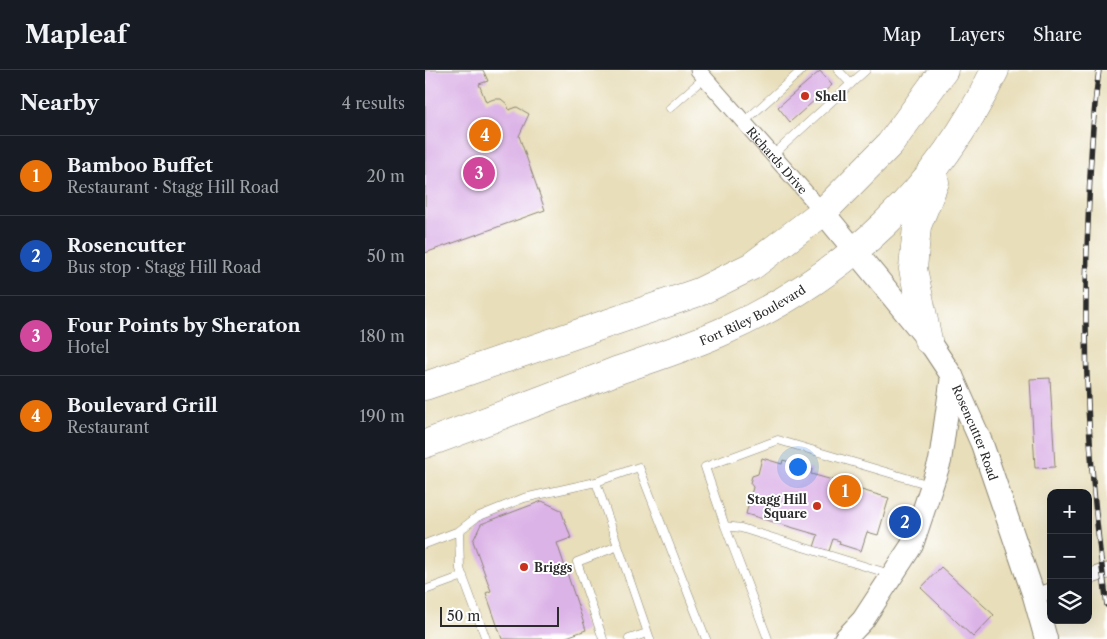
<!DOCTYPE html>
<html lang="en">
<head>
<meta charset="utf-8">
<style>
  :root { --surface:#171b24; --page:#242831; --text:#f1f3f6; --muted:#9ea1a6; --line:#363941; --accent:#db2777 }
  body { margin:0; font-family:"Libre Caslon Text",serif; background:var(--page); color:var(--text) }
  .controls { position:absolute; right:15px; bottom:15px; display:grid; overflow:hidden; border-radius:10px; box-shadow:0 5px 20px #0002 }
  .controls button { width:45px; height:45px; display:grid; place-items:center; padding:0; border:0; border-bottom:1px solid var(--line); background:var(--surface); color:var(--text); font:25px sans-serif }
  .scale { position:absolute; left:15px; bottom:12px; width:119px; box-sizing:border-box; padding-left:5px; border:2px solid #2b2b2b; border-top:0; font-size:14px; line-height:18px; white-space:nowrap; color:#2b2b2b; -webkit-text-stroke:4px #fff; paint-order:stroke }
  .you { position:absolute; left:372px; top:396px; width:18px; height:18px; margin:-12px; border:4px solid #fff; border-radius:50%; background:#1a73e8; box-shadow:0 0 0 8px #1a73e833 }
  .badge { display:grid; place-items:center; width:32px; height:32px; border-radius:50%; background:var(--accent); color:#fff; font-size:16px; font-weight:700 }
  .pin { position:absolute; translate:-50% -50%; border:2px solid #fff; box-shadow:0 1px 5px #0006 }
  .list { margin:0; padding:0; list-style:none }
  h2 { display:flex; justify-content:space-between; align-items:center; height:65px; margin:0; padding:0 20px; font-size:21px }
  h2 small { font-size:16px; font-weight:400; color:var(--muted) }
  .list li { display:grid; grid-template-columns:32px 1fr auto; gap:15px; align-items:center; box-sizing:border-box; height:80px; padding:0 20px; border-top:1px solid var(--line) }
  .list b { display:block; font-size:19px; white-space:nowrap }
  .list p { margin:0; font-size:16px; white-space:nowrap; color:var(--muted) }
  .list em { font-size:16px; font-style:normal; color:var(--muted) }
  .icon { flex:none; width:28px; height:28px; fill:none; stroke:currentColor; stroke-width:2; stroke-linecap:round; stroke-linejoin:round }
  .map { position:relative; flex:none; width:682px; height:569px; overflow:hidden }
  header { display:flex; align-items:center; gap:30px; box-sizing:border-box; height:70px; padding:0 25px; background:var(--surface); border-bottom:1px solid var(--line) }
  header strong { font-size:24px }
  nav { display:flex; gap:28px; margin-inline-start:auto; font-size:18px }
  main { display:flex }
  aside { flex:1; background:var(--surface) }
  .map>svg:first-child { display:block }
</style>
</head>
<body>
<header>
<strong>Mapleaf</strong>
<nav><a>Map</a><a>Layers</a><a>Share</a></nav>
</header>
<main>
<aside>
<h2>Nearby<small>4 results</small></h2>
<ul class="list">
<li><span class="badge" style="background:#e8710a">1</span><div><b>Bamboo Buffet</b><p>Restaurant · Stagg Hill Road</p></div><em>20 m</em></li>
<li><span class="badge" style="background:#1a4fb4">2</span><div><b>Rosencutter</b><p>Bus stop · Stagg Hill Road</p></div><em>50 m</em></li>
<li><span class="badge" style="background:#d1479c">3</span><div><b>Four Points by Sheraton</b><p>Hotel</p></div><em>180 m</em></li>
<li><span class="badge" style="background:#e8710a">4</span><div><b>Boulevard Grill</b><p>Restaurant</p></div><em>190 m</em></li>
</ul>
</aside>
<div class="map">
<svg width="682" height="569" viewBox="0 0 682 569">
  <rect width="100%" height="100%" fill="#fff"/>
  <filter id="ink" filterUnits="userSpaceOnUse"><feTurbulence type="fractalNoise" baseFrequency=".02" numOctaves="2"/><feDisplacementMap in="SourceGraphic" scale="10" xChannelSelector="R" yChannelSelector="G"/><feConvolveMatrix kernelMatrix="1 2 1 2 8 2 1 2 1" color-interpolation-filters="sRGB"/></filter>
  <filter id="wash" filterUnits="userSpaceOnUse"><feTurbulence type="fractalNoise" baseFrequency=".0096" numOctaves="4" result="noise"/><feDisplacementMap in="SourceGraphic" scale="20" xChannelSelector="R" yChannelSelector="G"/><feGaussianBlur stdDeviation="1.12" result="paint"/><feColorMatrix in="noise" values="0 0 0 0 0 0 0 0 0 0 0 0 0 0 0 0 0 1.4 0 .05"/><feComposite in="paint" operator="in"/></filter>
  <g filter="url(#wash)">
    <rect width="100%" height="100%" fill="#e8deba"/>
    <g id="blocks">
      <!-- building -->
      <path fill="#dcb3e7" d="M 0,0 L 58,0 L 63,11 L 54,14 L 61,32 L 69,29 L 76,29 L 82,34 L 84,40 L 92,37 L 104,44 L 94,66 L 120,140 L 0,183 Z
        M 395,1 L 407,15 L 365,52 L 353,37 Z
        M 625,308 L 630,397 L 610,398 L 605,309 Z
        M 337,388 L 357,394 L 358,390 L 387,399 L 386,404 L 411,411 L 412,408 L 434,414 L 433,419 L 464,428 L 453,465 L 442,462 L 436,481 L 414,474 L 415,471 L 408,469 L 404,481 L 389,477 L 393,465 L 321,444 L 328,417 L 325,413 L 327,406 L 333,404 Z
        M 117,431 L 136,440 L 146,468 L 132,473 L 161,560 L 136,569 L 77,569 L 61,523 L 66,521 L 48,471 L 56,454 Z
        M 516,497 L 569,545 L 548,567 L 496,518 Z"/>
    </g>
  </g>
  <g filter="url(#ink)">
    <use href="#blocks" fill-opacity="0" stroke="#8a8472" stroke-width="1"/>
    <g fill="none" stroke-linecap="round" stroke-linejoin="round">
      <!-- lane casing -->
      <g stroke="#8a8472" stroke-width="9">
        <path id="lane" d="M 413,0 L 426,14
          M 245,38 L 280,7
          M 319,52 L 377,0
          M 348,85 L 441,0
          M 171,412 L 214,397 L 281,569
          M 300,456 L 343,569
          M 34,461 L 35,499 L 61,569
          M 0,474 L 34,461 L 52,447 L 99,428 L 171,412 L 225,569
          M 465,504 L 316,458 L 300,456 L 280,397 L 353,370 L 505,415
          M 0,520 L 38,506
          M 178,569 L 152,492 L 193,476
          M 204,569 L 222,563"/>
      </g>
      <!-- street casing -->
      <g stroke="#8a8472" stroke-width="17">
        <g id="street">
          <path id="s1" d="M 273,0 L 398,142"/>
          <path d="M 663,507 L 682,501"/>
          <path d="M 609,526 L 626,521"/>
        </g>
      </g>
      <!-- secondary casing -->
      <g stroke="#8a8472" stroke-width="24">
        <g id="secondary">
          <path id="s2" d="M 398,142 L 503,270 L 527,306 L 557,374 L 609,526 L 621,569"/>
          <path d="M 420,569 L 438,550 L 487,475 L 515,391 L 527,306"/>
        </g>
      </g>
      <!-- highway casing -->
      <g stroke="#8a8472" stroke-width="29">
        <g id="highway">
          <path d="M 503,270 L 488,199 L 492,156 L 510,112"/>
          <path d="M 0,316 L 274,222 L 327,196 L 398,142 L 465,74 L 519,0"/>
          <path id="s3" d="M 0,374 C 64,350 128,326 191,301 C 228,288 266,276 301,260 C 421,206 514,118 570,0"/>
        </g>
      </g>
      <!-- lane -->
      <use href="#lane" stroke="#fff" stroke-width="8"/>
      <!-- street -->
      <use href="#street" stroke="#fff" stroke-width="15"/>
      <!-- secondary -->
      <use href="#secondary" stroke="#fff" stroke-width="22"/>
      <!-- highway -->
      <use href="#highway" stroke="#fff" stroke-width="28"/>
      <!-- rail casing -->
      <g stroke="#2b2b2b" stroke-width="5.5">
        <path id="rail" d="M 674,0 C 667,51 665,103 663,154 C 657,282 664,409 682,535"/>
      </g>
      <!-- rail -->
      <use href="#rail" stroke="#fff" stroke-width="4" stroke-dasharray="11" stroke-linecap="butt"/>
    </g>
  </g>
  <!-- markers -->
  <g fill="#c8321e" stroke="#fff" stroke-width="2">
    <circle cx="380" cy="26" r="5"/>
    <circle cx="392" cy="436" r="5"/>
    <circle cx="99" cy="497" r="5"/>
  </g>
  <g text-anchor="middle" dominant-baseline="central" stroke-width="4" stroke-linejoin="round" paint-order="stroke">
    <!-- poi labels -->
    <g font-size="12" font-weight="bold" fill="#2b2b2b" stroke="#fff" text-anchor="start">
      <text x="390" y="26">Shell</text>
      <text x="382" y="429" text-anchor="end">Stagg Hill<tspan x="382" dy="14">Square</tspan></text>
      <text x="109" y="497">Briggs</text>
    </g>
    <!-- street labels -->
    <g font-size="12" fill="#2b2b2b" stroke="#fff">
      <text stroke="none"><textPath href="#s1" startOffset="120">Richards Drive</textPath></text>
      <text stroke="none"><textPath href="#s3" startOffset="352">Fort Riley Boulevard</textPath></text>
      <text stroke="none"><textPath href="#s2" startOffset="270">Rosencutter Road</textPath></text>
    </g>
  </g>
</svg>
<div class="controls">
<button>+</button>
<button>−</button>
<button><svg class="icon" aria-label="layers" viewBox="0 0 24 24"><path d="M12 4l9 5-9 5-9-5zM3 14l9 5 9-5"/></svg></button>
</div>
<div class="scale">50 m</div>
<div class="you"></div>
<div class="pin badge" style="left:420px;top:421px;background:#e8710a">1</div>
<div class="pin badge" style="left:480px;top:452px;background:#1a4fb4">2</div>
<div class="pin badge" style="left:54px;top:103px;background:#d1479c">3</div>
<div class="pin badge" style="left:60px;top:65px;background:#e8710a">4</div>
</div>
</main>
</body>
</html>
